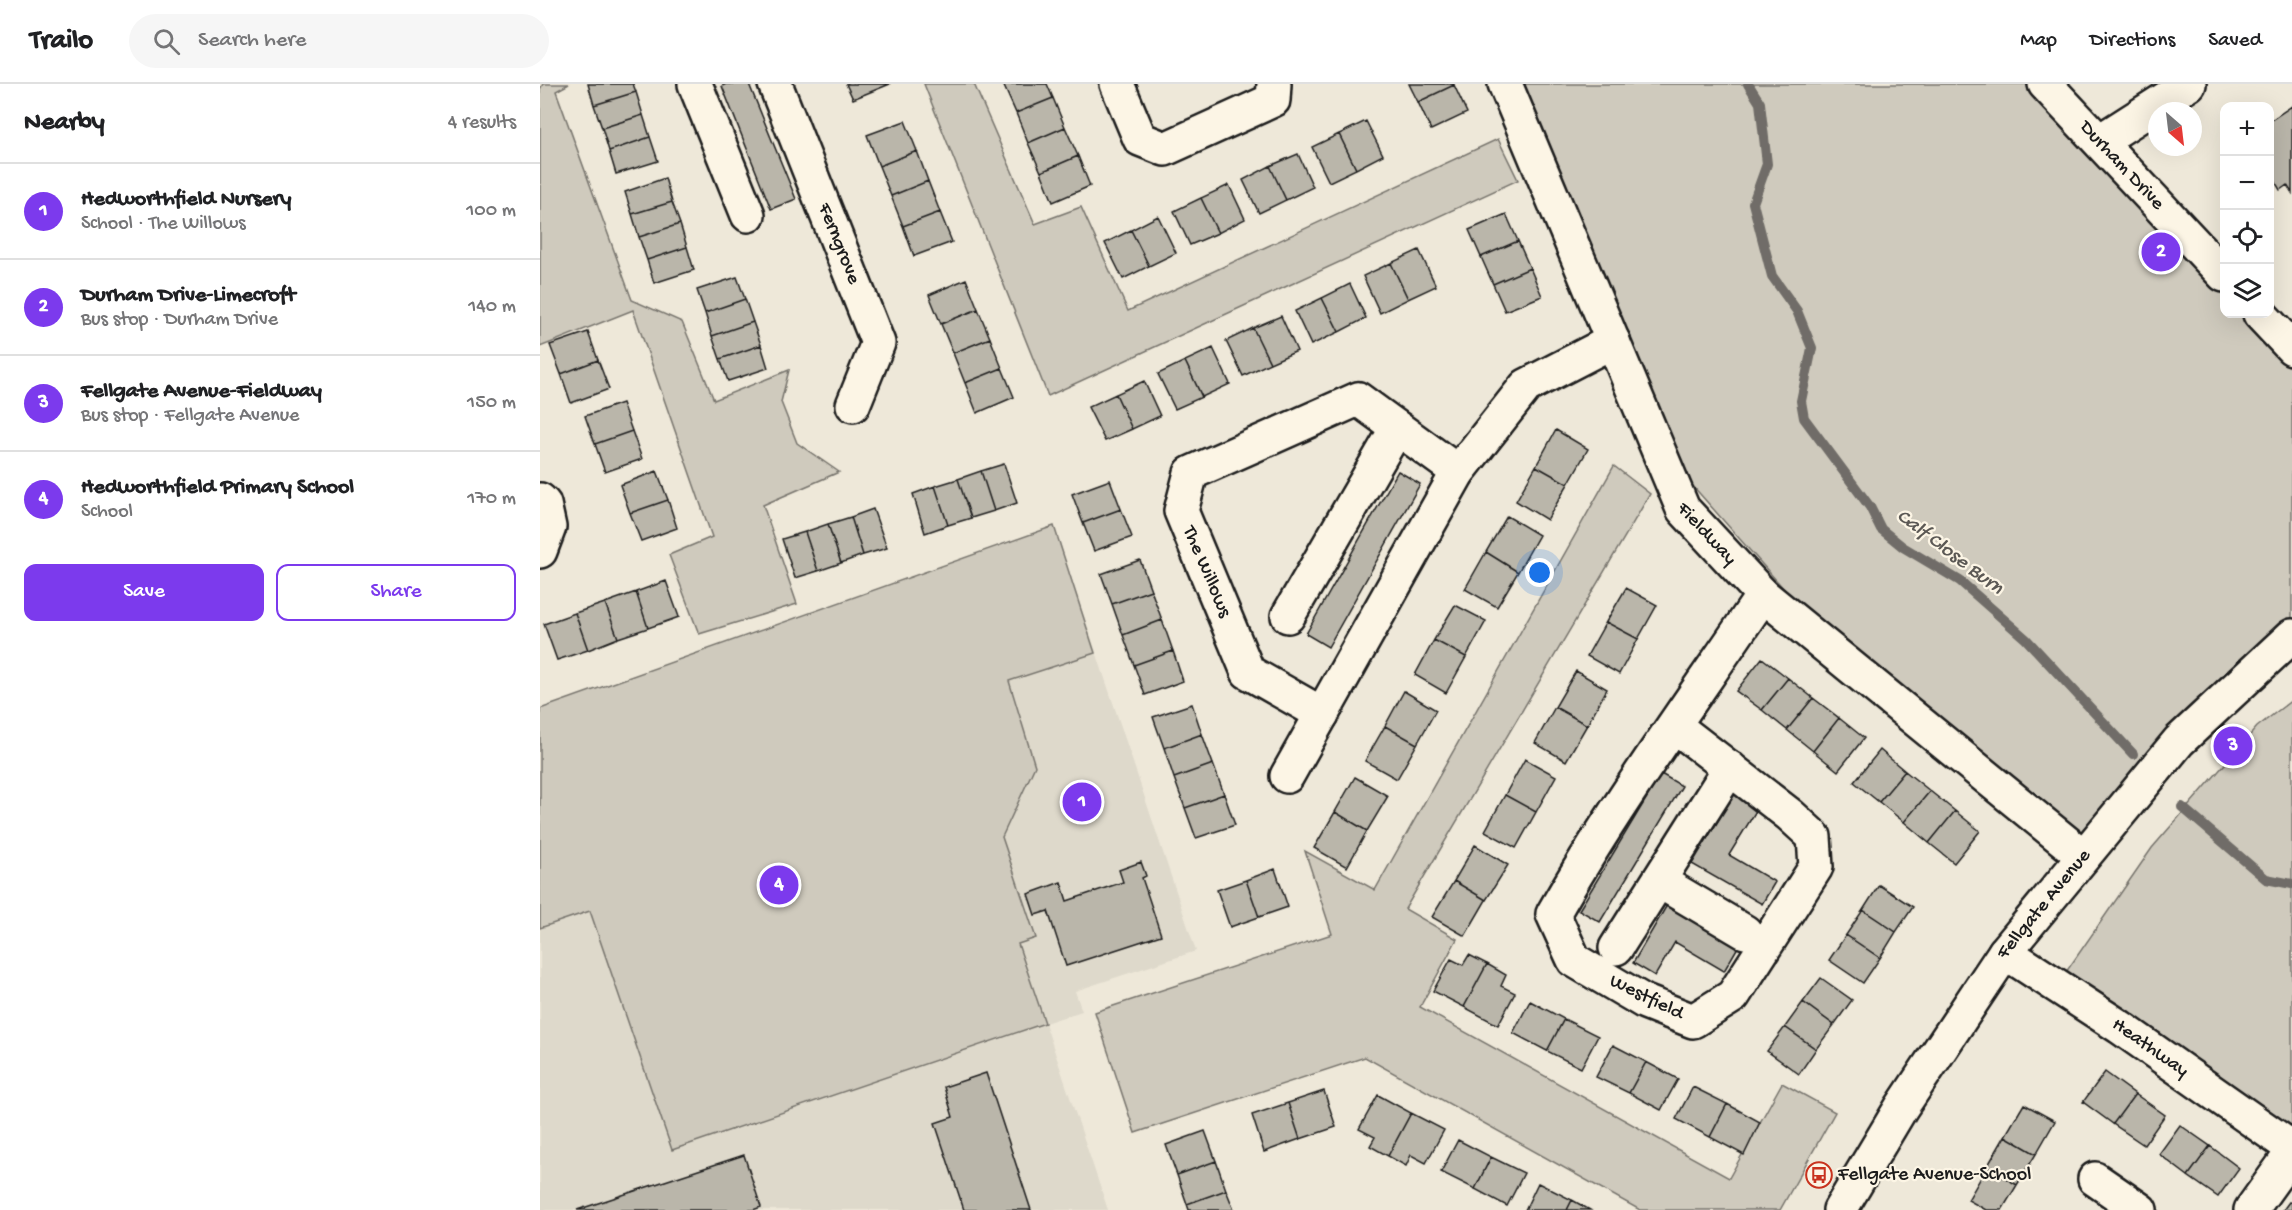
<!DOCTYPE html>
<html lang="en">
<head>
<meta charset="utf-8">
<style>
  :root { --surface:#fff; --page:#f6f6f6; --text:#202124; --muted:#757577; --line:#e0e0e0; --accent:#7c3aed }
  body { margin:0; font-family:"Gochi Hand",sans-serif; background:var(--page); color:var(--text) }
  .controls { position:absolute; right:18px; top:18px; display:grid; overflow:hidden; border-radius:12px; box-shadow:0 6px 24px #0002 }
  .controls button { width:54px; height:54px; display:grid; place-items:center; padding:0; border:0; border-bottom:2px solid var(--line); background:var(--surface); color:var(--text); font:30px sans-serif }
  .compass { position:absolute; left:1608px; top:18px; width:54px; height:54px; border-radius:50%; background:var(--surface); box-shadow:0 6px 24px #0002; rotate:152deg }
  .you { position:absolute; left:1000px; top:489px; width:21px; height:21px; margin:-15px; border:4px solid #fff; border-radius:50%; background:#1a73e8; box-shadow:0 0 0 9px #1a73e833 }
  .badge { display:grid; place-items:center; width:39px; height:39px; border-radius:50%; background:var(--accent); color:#fff; font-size:20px; font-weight:700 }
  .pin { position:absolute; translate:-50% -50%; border:3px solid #fff; box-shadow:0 2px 6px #0006 }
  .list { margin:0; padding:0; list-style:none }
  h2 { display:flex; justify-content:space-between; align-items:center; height:78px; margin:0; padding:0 24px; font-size:26px }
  h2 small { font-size:20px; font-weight:400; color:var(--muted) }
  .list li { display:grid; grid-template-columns:39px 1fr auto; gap:18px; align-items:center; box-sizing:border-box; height:96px; padding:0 24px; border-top:2px solid var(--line) }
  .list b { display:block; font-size:22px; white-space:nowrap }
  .list p { margin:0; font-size:20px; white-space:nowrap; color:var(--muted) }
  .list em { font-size:20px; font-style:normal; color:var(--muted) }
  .actions { display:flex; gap:12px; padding:18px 24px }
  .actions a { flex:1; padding:14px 0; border:2px solid var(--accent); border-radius:12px; text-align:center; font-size:21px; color:var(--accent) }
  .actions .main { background:var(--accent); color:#fff }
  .icon { flex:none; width:33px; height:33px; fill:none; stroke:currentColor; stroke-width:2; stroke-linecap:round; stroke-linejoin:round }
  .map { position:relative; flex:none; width:1752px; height:1126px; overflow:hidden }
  header { display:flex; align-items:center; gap:36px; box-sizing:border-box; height:84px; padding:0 30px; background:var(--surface); border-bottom:2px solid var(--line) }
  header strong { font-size:28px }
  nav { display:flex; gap:33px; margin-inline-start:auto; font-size:21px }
  .search { width:420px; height:54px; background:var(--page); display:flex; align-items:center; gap:15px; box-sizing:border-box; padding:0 21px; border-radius:33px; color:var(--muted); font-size:22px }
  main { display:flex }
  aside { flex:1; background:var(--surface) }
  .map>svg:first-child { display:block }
</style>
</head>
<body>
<header>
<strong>Trailo</strong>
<div class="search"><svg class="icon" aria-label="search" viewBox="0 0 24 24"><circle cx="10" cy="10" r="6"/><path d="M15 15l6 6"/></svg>Search here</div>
<nav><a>Map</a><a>Directions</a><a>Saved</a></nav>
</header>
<main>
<aside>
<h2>Nearby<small>4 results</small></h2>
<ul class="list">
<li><span class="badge">1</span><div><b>Hedworthfield Nursery</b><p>School · The Willows</p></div><em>100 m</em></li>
<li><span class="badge">2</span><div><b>Durham Drive-Limecroft</b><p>Bus stop · Durham Drive</p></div><em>140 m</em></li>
<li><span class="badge">3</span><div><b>Fellgate Avenue-Fieldway</b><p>Bus stop · Fellgate Avenue</p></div><em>150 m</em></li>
<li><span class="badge">4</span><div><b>Hedworthfield Primary School</b><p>School</p></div><em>170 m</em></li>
</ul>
<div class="actions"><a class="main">Save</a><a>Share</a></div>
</aside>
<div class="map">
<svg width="1752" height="1126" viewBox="0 0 1752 1126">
  <rect width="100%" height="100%" fill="#eee8d9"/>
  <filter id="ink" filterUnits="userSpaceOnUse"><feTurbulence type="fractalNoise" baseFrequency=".0167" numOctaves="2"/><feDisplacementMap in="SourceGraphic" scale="12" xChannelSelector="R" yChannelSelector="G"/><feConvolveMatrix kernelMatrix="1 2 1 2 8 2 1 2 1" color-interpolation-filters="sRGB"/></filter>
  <g filter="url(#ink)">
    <!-- built -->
    <path fill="#ded9cb" d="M 514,442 L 656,867 L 535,907 L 542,927 L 505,939 L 568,1126 L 0,1126 L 0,625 Z"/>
    <!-- green -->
    <path fill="#cfcabd" stroke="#76736c" stroke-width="1.5" d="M 3,0 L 29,0 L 16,7 L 92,216 L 142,238 L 174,316 L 249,286 L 241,318 L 257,359 L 299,388 L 223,421 L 257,520 L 159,550 L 129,471 L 172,453 L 93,226 L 0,263 L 0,5 Z
      M 384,0 L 434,0 L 495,140 L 541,123 L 588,227 L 958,55 L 978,96 L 508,312 Z
      M 981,0 L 1505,0 L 1684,191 L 1684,230 L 1720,230 L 1752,264 L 1752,552 L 1543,772 L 1268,532 L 1152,401 L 1114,315 Z
      M 1074,382 L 1110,410 L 865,825 L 917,855 L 880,923 L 1189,1094 L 1242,999 L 1295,1028 L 1240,1126 L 1100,1126 L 825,973 L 595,1049 L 555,928 L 792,850 L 765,767 L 835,806 Z
      M 514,442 L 555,569 L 469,597 L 495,682 L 462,753 L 496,854 L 478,860 L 505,939 L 132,1066 L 50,827 L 0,844 L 0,625 Z
      M 1752,616 L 1752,1064 L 1517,901 L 1612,764 L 1717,643 Z"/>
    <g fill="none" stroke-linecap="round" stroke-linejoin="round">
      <!-- stream -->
      <path stroke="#6f6c67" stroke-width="10" d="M 1208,0 L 1220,19 L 1227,80 L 1213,119 L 1232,192 L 1257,227 L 1272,264 L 1261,317 L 1264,334 L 1330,423 L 1341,445 L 1363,463 L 1420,497 L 1486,555 L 1593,670
        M 1642,723 L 1726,795 L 1752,800"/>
    </g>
    <!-- building -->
    <path fill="#bab6aa" stroke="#1c1c1c" stroke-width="1.5" d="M 48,0 L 93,0 L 96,8 L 54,21 Z
      M 186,0 L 209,0 L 256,115 L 231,125 L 182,2 Z
      M 306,0 L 350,0 L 313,15 Z
      M 463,0 L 507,0 L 513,14 L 476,29 Z
      M 869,0 L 914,0 L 914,1 L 878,18 Z
      M 914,1 L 927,29 L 891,46 L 878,18 Z
      M 96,8 L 103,31 L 62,44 L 54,21 Z
      M 513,14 L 525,43 L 488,59 L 476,29 Z
      M 1752,22 L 1752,109 L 1747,101 L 1740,106 L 1730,89 L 1730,37 Z
      M 103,31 L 110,53 L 69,67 L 62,44 Z
      M 365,37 L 377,67 L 339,82 L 327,51 Z
      M 826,37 L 843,71 L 816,85 L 799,50 Z
      M 525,43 L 538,72 L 501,88 L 488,59 Z
      M 799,50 L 816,85 L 789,98 L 772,63 Z
      M 110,53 L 118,77 L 76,90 L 69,67 Z
      M 377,67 L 388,97 L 351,112 L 339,82 Z
      M 758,70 L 773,103 L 746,116 L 730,82 Z
      M 538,72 L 550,102 L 513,118 L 501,88 Z
      M 730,82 L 746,116 L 719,129 L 703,96 Z
      M 125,94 L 132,118 L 92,130 L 85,108 Z
      M 388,97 L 400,128 L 363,142 L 351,112 Z
      M 689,101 L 705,135 L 678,149 L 661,114 Z
      M 661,114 L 678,149 L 650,161 L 634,127 Z
      M 132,118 L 140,140 L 99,153 L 92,130 Z
      M 400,128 L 412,158 L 374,172 L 363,142 Z
      M 966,130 L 978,157 L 941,173 L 929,146 Z
      M 618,132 L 636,169 L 609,182 L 591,146 Z
      M 140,140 L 147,163 L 107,176 L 99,153 Z
      M 591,146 L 609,182 L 583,195 L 565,159 Z
      M 978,157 L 990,184 L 953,200 L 941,173 Z
      M 147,163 L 154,186 L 114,199 L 107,176 Z
      M 879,166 L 896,202 L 868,215 L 851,179 Z
      M 851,179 L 868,215 L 840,229 L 823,192 Z
      M 990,184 L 1002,212 L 965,227 L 953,200 Z
      M 197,193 L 205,215 L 165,229 L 157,206 Z
      M 426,195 L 438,225 L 401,240 L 389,211 Z
      M 810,200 L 826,234 L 799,248 L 782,214 Z
      M 782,214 L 799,248 L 771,261 L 755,227 Z
      M 205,215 L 213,238 L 172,252 L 165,229 Z
      M 438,225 L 450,254 L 413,269 L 401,240 Z
      M 741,232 L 757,267 L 730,279 L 713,244 Z
      M 213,238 L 221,261 L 180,275 L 172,252 Z
      M 713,244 L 730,279 L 703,292 L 686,257 Z
      M 48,248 L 58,276 L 21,290 L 10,261 Z
      M 450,254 L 462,284 L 425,299 L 413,269 Z
      M 221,261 L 228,284 L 188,297 L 180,275 Z
      M 673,264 L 690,300 L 662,313 L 645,277 Z
      M 58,276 L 69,305 L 31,319 L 21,290 Z
      M 645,277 L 662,313 L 635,325 L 618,290 Z
      M 462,284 L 474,313 L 437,329 L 425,299 Z
      M 604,297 L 620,332 L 592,345 L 576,310 Z
      M 576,310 L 592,345 L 565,357 L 548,323 Z
      M 82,319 L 92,347 L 55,360 L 45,332 Z
      M 1016,346 L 1048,365 L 1028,400 L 996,382 Z
      M 92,347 L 102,375 L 65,388 L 55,360 Z
      M 464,380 L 477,419 L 454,427 L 441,387 Z
      M 996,382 L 1028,400 L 1007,436 L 976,417 Z
      M 117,387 L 128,416 L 90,429 L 80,401 Z
      M 441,387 L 454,427 L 431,434 L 418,395 Z
      M 858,387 L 880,400 L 788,563 L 766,550 Z
      M 418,395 L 431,434 L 408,441 L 395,402 Z
      M 570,396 L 581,425 L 543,439 L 532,410 Z
      M 395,402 L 408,441 L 385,449 L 373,410 Z
      M 128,416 L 137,444 L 101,457 L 90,429 Z
      M 333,425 L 347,464 L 323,471 L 311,433 Z
      M 581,425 L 592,453 L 554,467 L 543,439 Z
      M 967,432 L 999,451 L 978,488 L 946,468 Z
      M 311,433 L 323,471 L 301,479 L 288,440 Z
      M 288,440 L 301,479 L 278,487 L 265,448 Z
      M 265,448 L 278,487 L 255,494 L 242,455 Z
      M 946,468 L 978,488 L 957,523 L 925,505 Z
      M 600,476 L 611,506 L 572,520 L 561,490 Z
      M 126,497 L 139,533 L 108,544 L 96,508 Z
      M 1086,504 L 1117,521 L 1098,555 L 1066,538 Z
      M 611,506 L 622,536 L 583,551 L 572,520 Z
      M 96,508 L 108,544 L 78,554 L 65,519 Z
      M 65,519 L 78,554 L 48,566 L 35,529 Z
      M 915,521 L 946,537 L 926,573 L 894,556 Z
      M 35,529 L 48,566 L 17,576 L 4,540 Z
      M 622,536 L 633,567 L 594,581 L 583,551 Z
      M 1066,538 L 1098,555 L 1079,590 L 1047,572 Z
      M 894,556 L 926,573 L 906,609 L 875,591 Z
      M 633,567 L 643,597 L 605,611 L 594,581 Z
      M 1222,574 L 1248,594 L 1222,626 L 1196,607 Z
      M 1036,587 L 1067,605 L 1047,641 L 1015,623 Z
      M 1248,594 L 1273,614 L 1247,646 L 1222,626 Z
      M 864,607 L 896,626 L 877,660 L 845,642 Z
      M 1273,614 L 1299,634 L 1273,667 L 1247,646 Z
      M 652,620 L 662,650 L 624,664 L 613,633 Z
      M 1015,623 L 1047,641 L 1026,677 L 995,659 Z
      M 1299,634 L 1324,654 L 1298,687 L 1273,667 Z
      M 845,642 L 877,660 L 857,695 L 825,677 Z
      M 662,650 L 673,680 L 634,694 L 624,664 Z
      M 1340,666 L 1365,687 L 1339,718 L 1314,698 Z
      M 985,675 L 1016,692 L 996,728 L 965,711 Z
      M 673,680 L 684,710 L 645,724 L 634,694 Z
      M 1365,687 L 1390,707 L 1364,738 L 1339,718 Z
      M 1121,690 L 1142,702 L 1060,838 L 1039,826 Z
      M 815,693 L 848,712 L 827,747 L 795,728 Z
      M 1390,707 L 1415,727 L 1389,759 L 1364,738 Z
      M 1195,708 L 1219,722 L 1189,771 L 1235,798 L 1222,820 L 1152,780 Z
      M 684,710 L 695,741 L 656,754 L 645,724 Z
      M 965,711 L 996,728 L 976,764 L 945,747 Z
      M 1415,727 L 1440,747 L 1414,779 L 1389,759 Z
      M 795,728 L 827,747 L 807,783 L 774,764 Z
      M 935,761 L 968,781 L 946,816 L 914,797 Z
      M 601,778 L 606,792 L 602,794 L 621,851 L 526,882 L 508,827 L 495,831 L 488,810 L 521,798 L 527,817 L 583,798 L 579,786 Z
      M 735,785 L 748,823 L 719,833 L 706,796 Z
      M 706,796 L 719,833 L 690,843 L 677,806 Z
      M 914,797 L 946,816 L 925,852 L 892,833 Z
      M 1339,801 L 1373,823 L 1356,848 L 1323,826 Z
      M 1127,821 L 1198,863 L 1184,887 L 1135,858 L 1115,892 L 1093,879 Z
      M 1323,826 L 1356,848 L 1340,874 L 1306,851 Z
      M 1306,851 L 1340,874 L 1323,899 L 1289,876 Z
      M 929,871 L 947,880 L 924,923 L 893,907 L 911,875 L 923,881 Z
      M 947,880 L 966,891 L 961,902 L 975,909 L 958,941 L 924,923 Z
      M 1281,894 L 1312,916 L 1294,941 L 1263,918 Z
      M 990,917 L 1024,935 L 1007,967 L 973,949 Z
      M 1263,918 L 1294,941 L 1276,965 L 1245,943 Z
      M 1024,935 L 1058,952 L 1041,984 L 1007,967 Z
      M 1245,943 L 1276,965 L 1259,990 L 1227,967 Z
      M 1073,961 L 1106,978 L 1089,1009 L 1056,993 Z
      M 1106,978 L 1138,995 L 1121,1026 L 1089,1009 Z
      M 1565,988 L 1595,1010 L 1573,1040 L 1543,1018 Z
      M 446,989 L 491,1126 L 424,1126 L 395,1039 L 413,1033 L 404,1003 Z
      M 1153,1003 L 1187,1020 L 1170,1053 L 1136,1035 Z
      M 784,1007 L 796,1043 L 760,1055 L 748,1019 Z
      M 1595,1010 L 1625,1031 L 1604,1061 L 1573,1040 Z
      M 838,1011 L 871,1029 L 848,1072 L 830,1062 L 835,1053 L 819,1045 Z
      M 748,1019 L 760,1055 L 724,1068 L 712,1031 Z
      M 1187,1020 L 1220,1038 L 1204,1071 L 1170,1053 Z
      M 1484,1020 L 1515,1037 L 1496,1070 L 1465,1052 Z
      M 871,1029 L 904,1046 L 886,1079 L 871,1071 L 866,1082 L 848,1072 Z
      M 1640,1041 L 1670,1062 L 1648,1092 L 1619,1070 Z
      M 665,1047 L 676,1077 L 637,1091 L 626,1061 Z
      M 1465,1052 L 1496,1070 L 1477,1101 L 1447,1083 Z
      M 918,1056 L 951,1073 L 935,1105 L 901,1088 Z
      M 1670,1062 L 1699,1084 L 1678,1113 L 1648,1092 Z
      M 204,1071 L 221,1123 L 213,1126 L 37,1126 Z
      M 951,1073 L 984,1089 L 967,1122 L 935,1105 Z
      M 676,1077 L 686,1106 L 647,1120 L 637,1091 Z
      M 1447,1083 L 1477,1101 L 1462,1126 L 1446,1126 L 1428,1116 Z
      M 998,1099 L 1032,1116 L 1027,1126 L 985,1126 Z
      M 686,1106 L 694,1126 L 649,1126 L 647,1120 Z
      M 1032,1116 L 1050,1126 L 1027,1126 Z
      M 1749,1118 L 1752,1119 L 1752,1126 L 1743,1126 Z"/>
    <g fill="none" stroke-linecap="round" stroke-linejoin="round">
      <!-- minor casing -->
      <g stroke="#1c1c1c" stroke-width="38">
        <g id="minor">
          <path d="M 155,0 L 208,131"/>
          <path id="s1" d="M 235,0 L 338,259 L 313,321"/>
          <path d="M 577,0 L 600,55 L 625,65 L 733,16 L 734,0"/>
          <path id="s2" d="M 965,0 L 1143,425 L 1223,511 L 1543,772"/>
          <path id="s3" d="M 1505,0 L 1684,191"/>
          <path d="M 1560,57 L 1649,0"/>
          <path d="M 1720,230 L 1752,264"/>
          <path d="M 0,416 L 4,420 L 9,443 L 0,467"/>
          <path d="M 748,532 L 857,344"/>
          <path d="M 782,630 L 708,588 L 641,427 L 651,389 L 818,315 L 918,388"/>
          <path d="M 1135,642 L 1250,731 L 1274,753 L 1276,783 L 1193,912 L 1153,937 L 1105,918 L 1034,876 L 1013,830 C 1075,721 1153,615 1223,511"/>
          <path d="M 747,692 L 918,388 L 986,302 L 1073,257"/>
          <path d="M 1119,797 L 1205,848"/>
          <path d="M 1076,864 L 1190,684"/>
          <path id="s4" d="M 1465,868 L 1580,943 L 1752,1064"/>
          <path d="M 1555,1095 L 1600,1126"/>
          <path id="s5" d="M 1300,1126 L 1361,1024 L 1465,868 L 1639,657 L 1752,552"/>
          <path d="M 1711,1126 L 1752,1069"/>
        </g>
      </g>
      <!-- minor -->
      <use href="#minor" stroke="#fcf5e5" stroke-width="33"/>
    </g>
  </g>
  <!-- icons -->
  <defs>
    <g id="bus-ring" transform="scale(1.35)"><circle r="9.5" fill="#fcf5e5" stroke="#c8321e" stroke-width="1.5"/><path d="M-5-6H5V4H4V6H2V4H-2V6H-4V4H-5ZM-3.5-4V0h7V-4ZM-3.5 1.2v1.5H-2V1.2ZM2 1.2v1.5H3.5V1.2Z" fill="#c8321e"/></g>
  </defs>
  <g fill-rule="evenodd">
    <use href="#bus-ring" x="1279" y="1091"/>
  </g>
  <g text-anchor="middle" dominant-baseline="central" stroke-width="4.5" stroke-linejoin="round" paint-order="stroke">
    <!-- street labels -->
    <g font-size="20" fill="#1c1c1c" stroke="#fcf5e5">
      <text stroke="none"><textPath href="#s3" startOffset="112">Durham Drive</textPath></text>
      <text stroke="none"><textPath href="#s1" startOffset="172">Ferngrove</textPath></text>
      <text stroke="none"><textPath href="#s2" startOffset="495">Fieldway</textPath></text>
      <text transform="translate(666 488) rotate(67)">The Willows</text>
      <text stroke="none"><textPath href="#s5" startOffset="368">Fellgate Avenue</textPath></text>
      <text transform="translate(1106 914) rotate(26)">Westfield</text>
      <text stroke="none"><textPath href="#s4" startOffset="174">Heathway</textPath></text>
    </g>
    <!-- poi labels -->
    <g font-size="20" fill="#1c1c1c" stroke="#fcf5e5" text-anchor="start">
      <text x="1298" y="1091">Fellgate Avenue-School</text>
    </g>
    <!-- water labels -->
    <g font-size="21" font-style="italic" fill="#5b5854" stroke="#fcf5e5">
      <text transform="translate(1409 469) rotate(37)">Calf Close Burn</text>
    </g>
  </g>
</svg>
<div class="controls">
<button>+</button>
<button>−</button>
<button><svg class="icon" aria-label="locate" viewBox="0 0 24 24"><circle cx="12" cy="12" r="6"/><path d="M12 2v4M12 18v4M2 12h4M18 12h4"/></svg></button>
<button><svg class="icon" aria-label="layers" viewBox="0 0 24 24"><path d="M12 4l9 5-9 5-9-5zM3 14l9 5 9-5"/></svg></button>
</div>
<svg class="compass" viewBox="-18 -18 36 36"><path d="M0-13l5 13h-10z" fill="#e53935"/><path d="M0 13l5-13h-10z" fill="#757577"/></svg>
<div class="you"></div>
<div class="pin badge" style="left:542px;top:718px">1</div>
<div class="pin badge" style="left:1621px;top:168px">2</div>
<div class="pin badge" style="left:1693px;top:662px">3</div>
<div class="pin badge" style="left:239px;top:801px">4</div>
</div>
</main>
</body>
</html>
